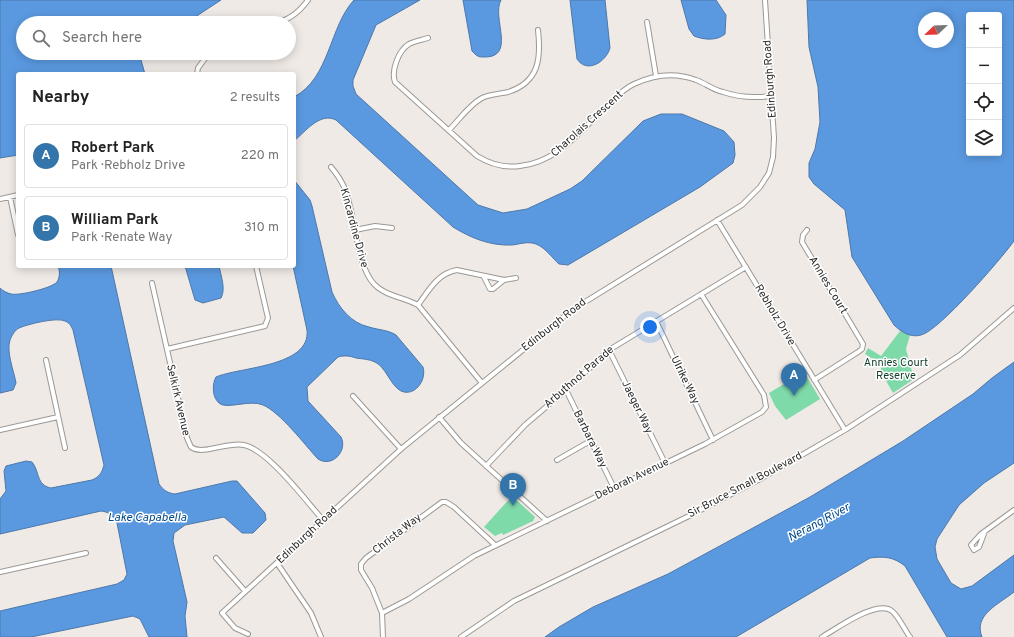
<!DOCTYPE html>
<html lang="en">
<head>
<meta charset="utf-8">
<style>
  :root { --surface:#fff; --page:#f2f2f2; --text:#222; --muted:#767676; --line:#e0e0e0; --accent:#3374aa }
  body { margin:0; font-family:Overpass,sans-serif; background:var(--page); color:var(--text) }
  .controls { position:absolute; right:12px; top:12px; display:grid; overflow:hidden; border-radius:4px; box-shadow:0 2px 10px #0003 }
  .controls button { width:36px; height:36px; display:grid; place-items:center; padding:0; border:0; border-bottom:1px solid var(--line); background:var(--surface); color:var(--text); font:20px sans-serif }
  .compass { position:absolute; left:918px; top:12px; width:36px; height:36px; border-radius:50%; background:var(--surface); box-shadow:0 2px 10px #0003; rotate:247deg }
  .you { position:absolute; left:650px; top:327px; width:14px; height:14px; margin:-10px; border:3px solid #fff; border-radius:50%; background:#1a73e8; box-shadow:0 0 0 6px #1a73e833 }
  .badge { display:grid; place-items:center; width:26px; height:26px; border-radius:50%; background:var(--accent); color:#fff; font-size:13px; font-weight:700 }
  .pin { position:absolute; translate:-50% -33px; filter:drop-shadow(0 1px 2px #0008) }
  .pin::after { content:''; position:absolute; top:21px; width:14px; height:12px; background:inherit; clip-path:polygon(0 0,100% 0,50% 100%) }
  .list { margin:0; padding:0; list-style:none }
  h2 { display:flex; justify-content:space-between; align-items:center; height:52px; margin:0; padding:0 16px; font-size:17px }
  h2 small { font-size:13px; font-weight:400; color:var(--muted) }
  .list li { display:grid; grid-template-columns:26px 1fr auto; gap:12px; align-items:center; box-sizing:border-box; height:64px; margin:0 8px 8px; padding:0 8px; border:1px solid var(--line); border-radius:4px }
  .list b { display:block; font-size:15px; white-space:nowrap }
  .list p { margin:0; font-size:13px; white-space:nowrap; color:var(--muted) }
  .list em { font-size:13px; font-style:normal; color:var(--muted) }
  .icon { flex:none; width:22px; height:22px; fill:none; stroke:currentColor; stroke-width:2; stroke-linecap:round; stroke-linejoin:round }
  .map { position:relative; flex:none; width:1014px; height:637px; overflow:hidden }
  .search { position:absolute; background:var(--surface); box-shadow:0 2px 10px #0003; left:16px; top:16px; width:280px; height:44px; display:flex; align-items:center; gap:10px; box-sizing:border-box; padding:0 14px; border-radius:22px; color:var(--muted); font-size:15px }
  .panel { position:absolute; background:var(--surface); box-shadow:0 2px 10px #0003; left:16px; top:72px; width:280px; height:196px; border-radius:4px }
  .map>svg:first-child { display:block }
</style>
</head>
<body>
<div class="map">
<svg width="1014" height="637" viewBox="0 0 1014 637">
  <rect width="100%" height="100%" fill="#efeae6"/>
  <!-- green -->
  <path fill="#7fdaaa" d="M 900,331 L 910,335 L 906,349 L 914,379 L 893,393 L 881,372 L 881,364 L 865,354 L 868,348 L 881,356 Z
    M 804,372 L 820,399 L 786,420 L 775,406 L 769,393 Z
    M 512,496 L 535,517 L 533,521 L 503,535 L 502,533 L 495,536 L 484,527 Z"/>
  <!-- water -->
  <path fill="#5a99e0" stroke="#4d78aa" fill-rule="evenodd" d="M 0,0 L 221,0 L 186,23 L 23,23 L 23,53 L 144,53 L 141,60 L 145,74 L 18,74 L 18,155 L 0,158 Z
    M 354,0 L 420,0 L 376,25 L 353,80 L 353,86 L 356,94 L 478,205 L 503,213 L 527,209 L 570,189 L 582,181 L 643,121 L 661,114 L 682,114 L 724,131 L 734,142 L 735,155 L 733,163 L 700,187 L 568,265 L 559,264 C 552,258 546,248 536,244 C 528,241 520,244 512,245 C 490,246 471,238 453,227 L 336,120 C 320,112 306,131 294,141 L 294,97 C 330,78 329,27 354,0 Z
    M 463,0 L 501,0 C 491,18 518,59 482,57 C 477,57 475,54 472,51 Z
    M 570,0 L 605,0 L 610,48 C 606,62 587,74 577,59 Z
    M 681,0 L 716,0 L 726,15 L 725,34 C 717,41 704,40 694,36 L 689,29 Z
    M 807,0 L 1014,0 L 1014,241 C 1001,259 939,331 921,335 C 911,338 901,332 894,325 L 852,257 L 845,210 L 814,184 L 809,177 L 809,163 L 815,149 L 820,122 L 818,87 L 809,47 ZM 969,15 L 999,15 L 999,153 L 969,153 ZM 924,18 L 948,18 L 948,42 L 924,42 Z
    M 294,180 L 310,200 L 312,206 L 332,292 C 339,308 351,323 369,327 C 379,330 388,330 396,335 L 423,367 C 427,381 414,397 401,391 C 390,385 386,367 375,362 C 369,359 362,359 356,358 C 350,356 345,355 338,357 L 307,387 L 308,401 L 341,437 C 348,451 332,468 318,459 C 305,445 280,412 263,405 C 250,399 226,410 219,403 C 212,397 212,384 216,377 C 239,367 311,367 307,330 L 293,266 L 294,266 Z
    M 58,266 L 111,266 L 159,484 C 164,491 168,493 175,494 L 232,481 L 237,481 L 265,513 L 266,520 L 253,533 L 242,533 L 224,517 L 185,525 L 174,533 L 173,541 L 187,602 L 185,616 L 187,637 L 149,637 L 140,619 L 133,616 L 31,637 L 0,637 L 0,611 L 117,584 L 124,580 L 127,574 L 117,523 C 113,515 109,512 101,511 L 0,534 L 0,499 L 6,491 L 4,471 L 6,466 L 26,461 L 32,462 C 40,472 36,485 51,488 L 92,480 C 99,477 102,473 104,465 L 73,330 C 71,326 70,323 65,321 C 57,317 28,324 19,328 C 15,330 12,335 10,340 C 6,352 14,371 16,383 L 13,390 L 0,393 L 0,288 C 3,291 7,293 11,294 C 19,296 52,288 57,282 C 60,277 60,271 58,266 Z
    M 185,266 L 219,266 C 221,276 226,289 221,298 L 203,303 L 195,300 Z
    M 1014,362 L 1014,463 L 984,483 L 959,505 L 937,539 L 935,547 L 937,559 L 951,583 L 961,589 L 972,586 L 1014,555 L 1014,592 C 999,604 973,615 982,637 L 947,637 L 905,566 C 894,557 884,556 870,558 L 736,637 L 545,637 L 559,627 L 593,607 L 668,574 L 810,497 L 903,441 L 973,394 L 992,378 Z"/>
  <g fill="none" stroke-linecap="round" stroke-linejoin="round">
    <!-- street casing -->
    <g stroke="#9c9894" stroke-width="6">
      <path id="street" d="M 647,22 L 656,76
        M 261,23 L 265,23
        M 274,23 C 288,21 300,11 308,0
        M 428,38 C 422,40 415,41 409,44 C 398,51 391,71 395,82 L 477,156 C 490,164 505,168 520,166 C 558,162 581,130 608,105 C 616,97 623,89 634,84 C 653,75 675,72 696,80 C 705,83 713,90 723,92 C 738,97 756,98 771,96
        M 289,46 L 290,48
        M 197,74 L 198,68 L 209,53
        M 449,130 C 459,120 469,105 482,98 C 490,94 500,94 508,92 C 540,82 541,57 538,30
        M 331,167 C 336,173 341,180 344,187 C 356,214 355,263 374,284 C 385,296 404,297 418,305 L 482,383
        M 10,197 L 18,235
        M 0,199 L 18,195
        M 717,220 L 845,430
        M 355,230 L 375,226 L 392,228
        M 807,230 L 803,235 L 802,242 L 863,344 L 862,349 L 858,352 L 814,380
        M 484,277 L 490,289 L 493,289 L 504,280
        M 152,283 L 187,438 L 191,447 C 203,456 228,441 244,445 C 268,450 306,501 323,520
        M 418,305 C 429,290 438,273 457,270 L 504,280 L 516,278
        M 656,321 L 713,440
        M 167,349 L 265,326 L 268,318 L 256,266
        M 609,350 L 665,463
        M 46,360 L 65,448
        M 566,390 L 614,488
        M 353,396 L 401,449
        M 439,417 L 461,443 L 547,521
        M 0,430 L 58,417
        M 557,460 L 592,440
        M 486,466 L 525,425 L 566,390 L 609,350 L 746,267
        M 985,531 L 979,547 L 974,550 L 971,545 L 981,534 L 1014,510
        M 216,558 L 245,591
        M 277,563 L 311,613 L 321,637
        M 0,572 L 86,553
        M 382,613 L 409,599 L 474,556 L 705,444 L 762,412 L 766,407 L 764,395 L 701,294
        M 248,634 L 235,628 L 222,613 L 401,449 L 572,310 L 742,205 L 760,187 L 769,173 L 773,157 L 774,138 L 765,0
        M 383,637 L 382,613 L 372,588 L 361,570 L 361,564 L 366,558 L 442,502 L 446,502 L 454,507 L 495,545
        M 461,637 L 514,601 L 691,515 L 762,478 L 845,430 L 960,355 L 1014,308
        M 822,637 C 836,629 877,599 892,611 C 899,617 904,629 910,637"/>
    </g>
    <!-- street -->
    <use href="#street" stroke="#fff" stroke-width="4"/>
  </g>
  <g text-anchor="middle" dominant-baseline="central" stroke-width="3" stroke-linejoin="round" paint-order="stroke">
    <!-- street labels -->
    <g font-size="11" fill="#2e2c2b" stroke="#fff">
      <text transform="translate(770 79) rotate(-94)">Edinburgh Road</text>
      <text transform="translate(587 124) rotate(-42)">Charolais Crescent</text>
      <text transform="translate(354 228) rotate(75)">Kincardine Drive</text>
      <text transform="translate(828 285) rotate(59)">Annies Court</text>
      <text transform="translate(775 315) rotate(59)">Rebholz Drive</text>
      <text transform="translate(554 325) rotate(-38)">Edinburgh Road</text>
      <text transform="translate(579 377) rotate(-41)">Arbuthnot Parade</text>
      <text transform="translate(685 380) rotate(64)">Ulrike Way</text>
      <text transform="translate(178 400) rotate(77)">Selkirk Avenue</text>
      <text transform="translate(637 407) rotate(64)">Jaeger Way</text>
      <text transform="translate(590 439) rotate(64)">Barbara Way</text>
      <text transform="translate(632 479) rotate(-26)">Deborah Avenue</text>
      <text transform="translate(745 485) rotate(-28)">Sir Bruce Small Boulevard</text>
      <text transform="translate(397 534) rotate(-38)">Christa Way</text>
      <text transform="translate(307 535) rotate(-43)">Edinburgh Road</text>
    </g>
    <!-- park labels -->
    <g font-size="11" fill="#15422c" stroke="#fff">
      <text x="896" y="363">Annies Court<tspan x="896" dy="13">Reserve</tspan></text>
    </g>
    <!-- water labels -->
    <g font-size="12" font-style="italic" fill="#004a8a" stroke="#fff">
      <text x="147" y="518">Lake Capabella</text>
      <text transform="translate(819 523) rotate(-28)">Nerang River</text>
    </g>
  </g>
</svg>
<div class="controls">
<button>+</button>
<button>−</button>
<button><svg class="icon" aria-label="locate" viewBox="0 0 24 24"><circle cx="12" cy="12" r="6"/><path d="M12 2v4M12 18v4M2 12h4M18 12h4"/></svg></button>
<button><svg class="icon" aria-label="layers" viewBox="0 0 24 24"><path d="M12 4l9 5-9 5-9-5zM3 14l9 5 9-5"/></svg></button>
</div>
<svg class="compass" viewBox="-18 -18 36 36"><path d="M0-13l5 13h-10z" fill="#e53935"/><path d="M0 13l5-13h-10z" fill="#767676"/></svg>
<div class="you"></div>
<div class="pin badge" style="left:794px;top:396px">A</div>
<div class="pin badge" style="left:513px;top:506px">B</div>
<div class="search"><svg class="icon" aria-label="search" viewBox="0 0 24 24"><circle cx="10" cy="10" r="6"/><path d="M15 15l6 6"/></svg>Search here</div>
<section class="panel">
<h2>Nearby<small>2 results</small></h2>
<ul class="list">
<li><span class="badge">A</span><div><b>Robert Park</b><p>Park · Rebholz Drive</p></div><em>220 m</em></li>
<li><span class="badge">B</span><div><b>William Park</b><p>Park · Renate Way</p></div><em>310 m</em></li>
</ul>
</section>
</div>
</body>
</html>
